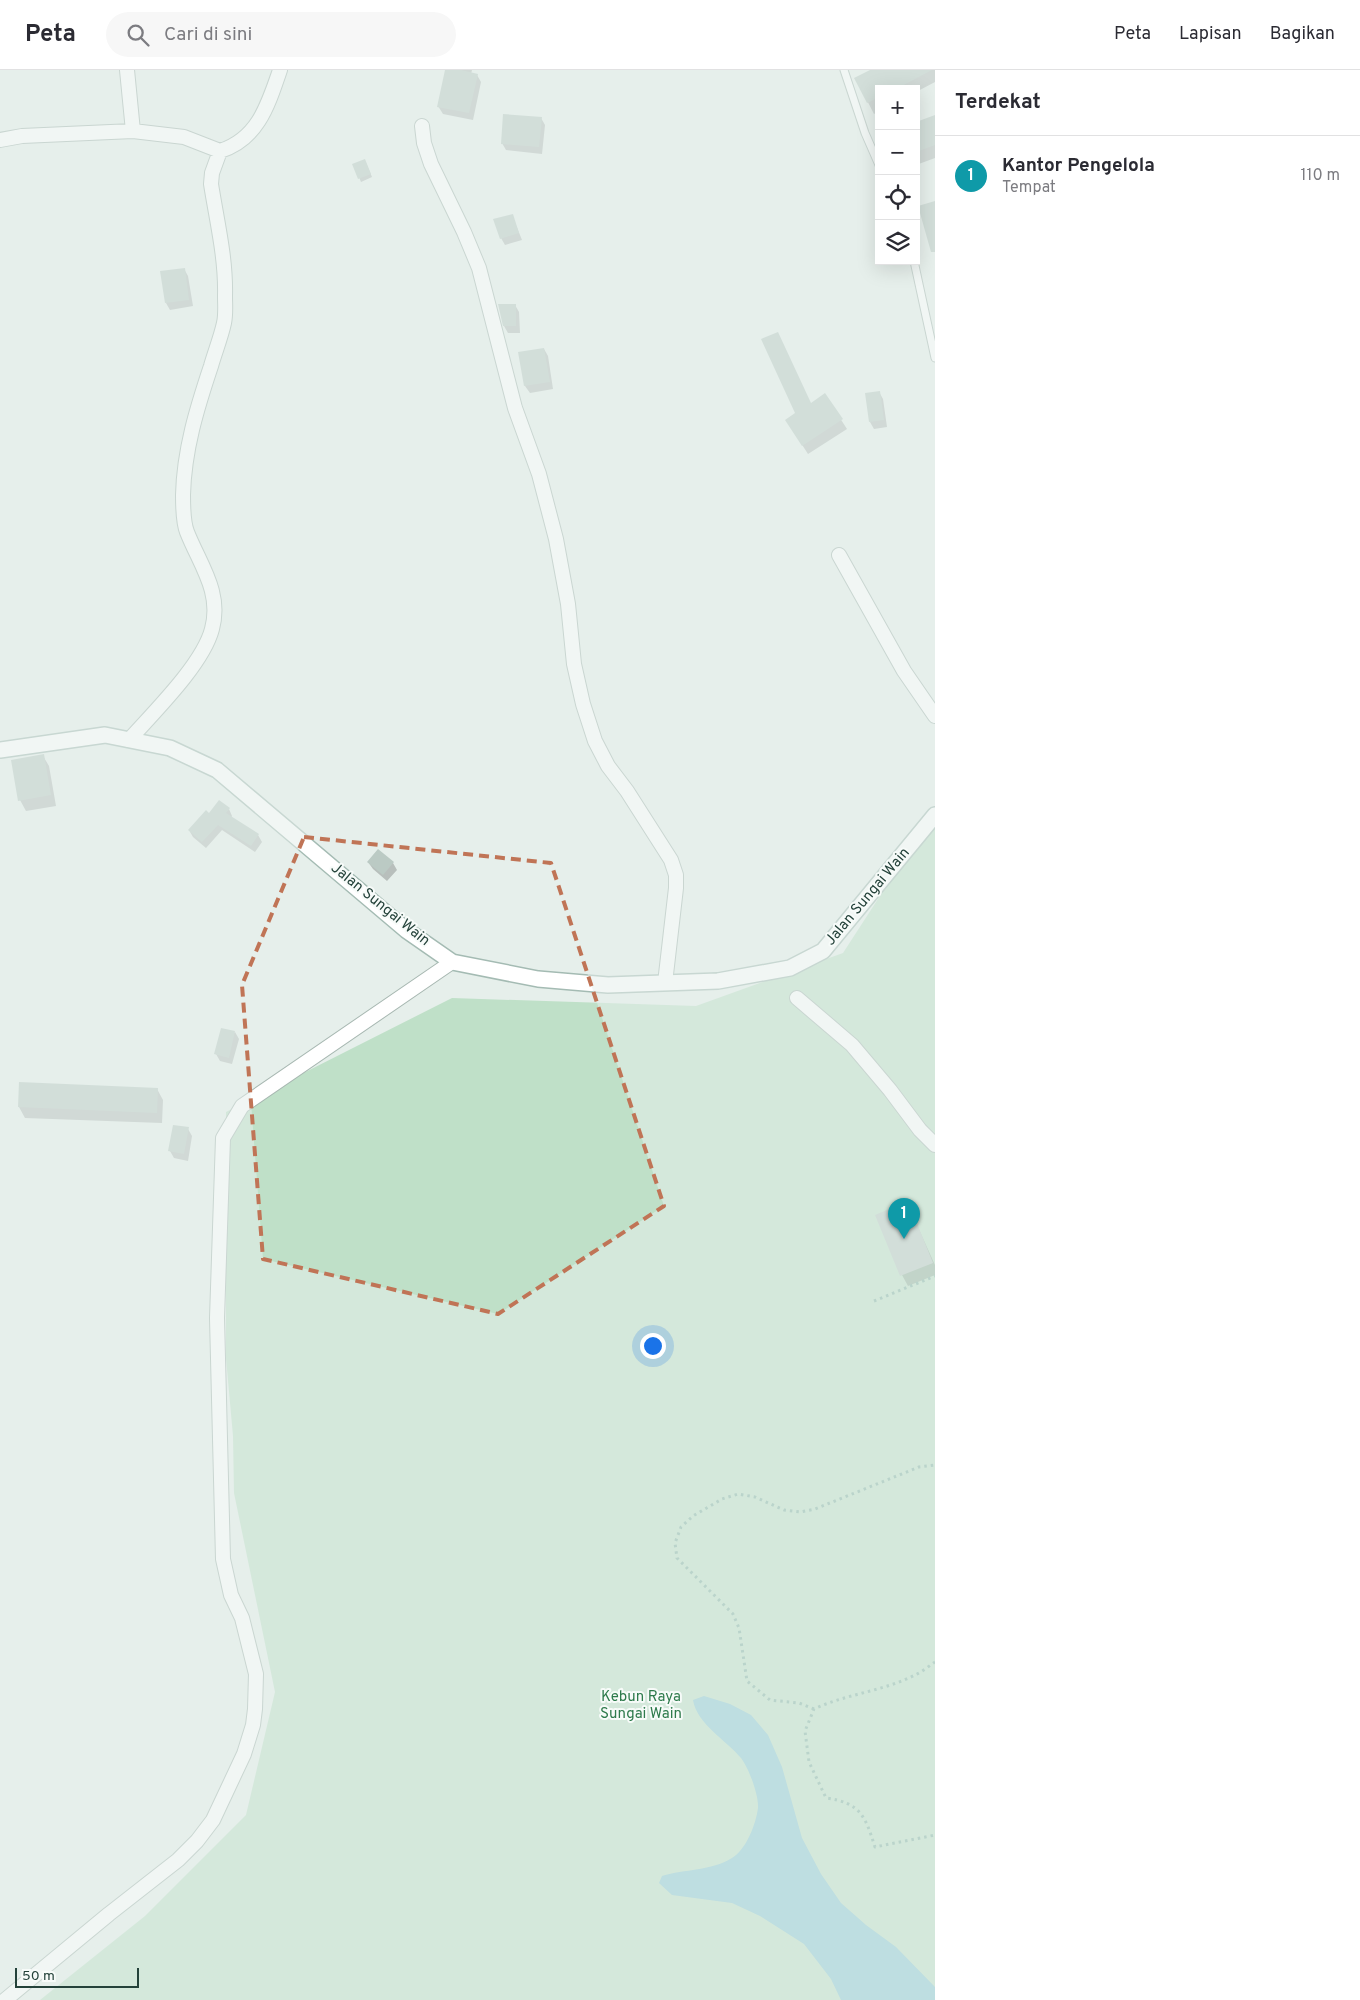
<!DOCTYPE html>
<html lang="id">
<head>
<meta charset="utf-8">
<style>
  :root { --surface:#fff; --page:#f7f7f7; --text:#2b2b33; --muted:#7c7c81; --line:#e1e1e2; --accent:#855347 }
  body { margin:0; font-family:Overpass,sans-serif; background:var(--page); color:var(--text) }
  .controls { position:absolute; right:15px; top:15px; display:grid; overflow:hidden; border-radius:0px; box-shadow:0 5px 20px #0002 }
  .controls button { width:45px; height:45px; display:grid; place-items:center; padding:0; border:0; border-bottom:1px solid var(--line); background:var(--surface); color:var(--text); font:25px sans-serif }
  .scale { position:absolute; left:15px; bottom:12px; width:124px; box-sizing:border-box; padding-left:5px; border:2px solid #24423a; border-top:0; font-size:14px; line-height:18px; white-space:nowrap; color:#24423a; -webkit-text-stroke:4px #f7fbf9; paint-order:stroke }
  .you { position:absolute; left:652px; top:1275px; width:18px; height:18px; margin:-12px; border:4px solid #fff; border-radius:50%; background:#1a73e8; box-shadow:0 0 0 8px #1a73e833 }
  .badge { display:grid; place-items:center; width:32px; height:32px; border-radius:50%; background:var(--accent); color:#fff; font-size:16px; font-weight:700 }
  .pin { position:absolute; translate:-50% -41px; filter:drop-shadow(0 1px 2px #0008) }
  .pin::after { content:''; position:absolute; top:26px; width:18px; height:15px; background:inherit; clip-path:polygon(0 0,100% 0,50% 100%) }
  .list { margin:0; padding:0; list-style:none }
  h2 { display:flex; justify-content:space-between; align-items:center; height:65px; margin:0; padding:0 20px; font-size:21px }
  h2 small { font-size:16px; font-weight:400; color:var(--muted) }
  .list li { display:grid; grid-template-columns:32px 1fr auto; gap:15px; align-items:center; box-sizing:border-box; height:80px; padding:0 20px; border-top:1px solid var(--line) }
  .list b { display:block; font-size:19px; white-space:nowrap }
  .list p { margin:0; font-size:16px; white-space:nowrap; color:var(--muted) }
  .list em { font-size:16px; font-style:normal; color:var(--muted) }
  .icon { flex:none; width:28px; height:28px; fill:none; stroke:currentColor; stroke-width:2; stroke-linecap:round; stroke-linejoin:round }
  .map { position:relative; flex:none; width:935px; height:1930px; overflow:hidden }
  header { display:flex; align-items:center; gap:30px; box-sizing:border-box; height:70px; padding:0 25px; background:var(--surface); border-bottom:1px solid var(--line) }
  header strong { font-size:24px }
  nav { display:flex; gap:28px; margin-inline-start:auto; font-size:18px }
  .search { width:350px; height:45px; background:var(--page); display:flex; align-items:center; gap:12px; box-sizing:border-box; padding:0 18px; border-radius:28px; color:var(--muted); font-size:19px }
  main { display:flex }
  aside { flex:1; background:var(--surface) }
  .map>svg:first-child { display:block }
</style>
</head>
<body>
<header>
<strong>Peta</strong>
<div class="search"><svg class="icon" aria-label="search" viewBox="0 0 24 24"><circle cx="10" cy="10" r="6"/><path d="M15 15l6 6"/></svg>Cari di sini</div>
<nav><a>Peta</a><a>Lapisan</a><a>Bagikan</a></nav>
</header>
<main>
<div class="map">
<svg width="935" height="1930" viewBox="0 0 935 1930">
  <rect width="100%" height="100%" fill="#e6efeb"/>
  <!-- green -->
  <path fill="#bfe0c8" d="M 935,741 L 935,1930 L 40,1930 L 145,1846 L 246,1745 L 275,1622 L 234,1423 L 233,1366 L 226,1288 L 226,1042 L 452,928 L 696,936 L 843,883 Z"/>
  <!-- water -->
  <path fill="#8ec9d4" d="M 704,1626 L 730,1634 L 751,1645 L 768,1665 L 782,1697 L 802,1768 L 821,1804 L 841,1833 L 866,1855 L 896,1877 L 935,1917 L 935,1930 L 841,1930 L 831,1909 L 804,1874 L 760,1846 L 732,1833 L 672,1825 L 659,1813 L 662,1806 C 685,1799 711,1801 732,1788 C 746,1780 756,1754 758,1738 C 759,1726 749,1698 741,1688 C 726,1670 697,1654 693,1630 Z"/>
  <!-- shadow -->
  <path fill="#0003" d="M 446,0 L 472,0 L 471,4 L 477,5 L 481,12 L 473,50 L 443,44 L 438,36 Z
    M 873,0 L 935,0 L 935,12 L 916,22 L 916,19 L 879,19 L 879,41 L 874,44 L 856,9 Z
    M 935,46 L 935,88 L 916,95 L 916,53 Z
    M 541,48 L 545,55 L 542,84 L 506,80 L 502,73 Z
    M 366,93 L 372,107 L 361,112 L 354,95 Z
    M 512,145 L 522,170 L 505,175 L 501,168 Z
    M 184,199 L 188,206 L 193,236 L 170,240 L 166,233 Z
    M 515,235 L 519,242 L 520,263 L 508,263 L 504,256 L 500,236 Z
    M 544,279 L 548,286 L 553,319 L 530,323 L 525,316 L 520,284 Z
    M 879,322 L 883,329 L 887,357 L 874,359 L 870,352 Z
    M 825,325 L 847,359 L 808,384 L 792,359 L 811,334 Z
    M 43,686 L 49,696 L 56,736 L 26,741 L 20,730 Z
    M 229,739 L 232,746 L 231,748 L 258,765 L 262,772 L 255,782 L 222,760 L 206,778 L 193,767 L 189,760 Z
    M 368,792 L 393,793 L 397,800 L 387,811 L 373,799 Z
    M 235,962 L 239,969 L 232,994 L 220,991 L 216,984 Z
    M 157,1019 L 163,1030 L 162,1053 L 25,1048 L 19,1037 Z
    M 188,1059 L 192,1066 L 188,1091 L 174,1088 L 170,1081 Z
    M 907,1133 L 935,1195 L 935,1205 L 908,1216 L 902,1205 Z"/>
  <!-- building -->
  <path fill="#bbcac4" d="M 445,0 L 461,0 L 478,4 L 469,43 L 437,37 Z
    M 870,0 L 932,0 L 896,19 L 879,19 L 879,27 L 867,33 L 854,8 Z
    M 503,44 L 542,47 L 539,77 L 501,74 Z
    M 935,45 L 935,75 L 916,82 L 916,52 Z
    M 365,89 L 371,104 L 358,109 L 352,94 Z
    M 935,131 L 935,182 L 931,182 L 918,136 Z
    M 513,144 L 519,163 L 500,169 L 493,149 Z
    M 185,198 L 189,230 L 165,233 L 160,201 Z
    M 498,234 L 516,234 L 516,256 L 503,256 Z
    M 778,262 L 811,333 L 825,323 L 843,349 L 802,376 L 785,350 L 795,343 L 761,269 Z
    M 544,278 L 550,312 L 524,316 L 518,282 Z
    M 880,321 L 884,350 L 869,352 L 865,323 Z
    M 44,684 L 51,725 L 18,731 L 11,690 Z
    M 219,730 L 230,738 L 226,743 L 259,764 L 251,776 L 218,755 L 202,772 L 188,760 L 206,740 L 209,743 Z
    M 378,779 L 394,792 L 383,805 L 367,792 Z
    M 221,958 L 235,961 L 229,988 L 214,984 Z
    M 19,1012 L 158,1018 L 157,1043 L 18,1037 Z
    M 173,1055 L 189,1057 L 184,1084 L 168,1081 Z
    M 908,1131 L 933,1193 L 900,1206 L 875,1145 Z"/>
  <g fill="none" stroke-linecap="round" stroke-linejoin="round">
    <!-- lane casing -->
    <g stroke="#a8b8b2" stroke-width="9">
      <path id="lane" d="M 844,0 L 865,63 L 879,95
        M 914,191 L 935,288"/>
    </g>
    <!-- street casing -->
    <g stroke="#a8b8b2" stroke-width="16">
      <path id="street" d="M 127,0 L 133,61
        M 422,56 L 424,73 L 431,94 L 464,162 L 479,198 L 515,338 L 539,404 L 556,469 L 568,534 L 574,594 L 583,634 L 595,671 L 608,696 L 627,721 L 671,790 L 676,805 L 676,818 L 665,913
        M 0,70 L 22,66 L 133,61 L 184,67 L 220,81 C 258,69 268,35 280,0
        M 839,485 L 904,601 L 935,646
        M 129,670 C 154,642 203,594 212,559 C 222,522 200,495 187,462 C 183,452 183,436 183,425 C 184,380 197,338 211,296 C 215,282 221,267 224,253 C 226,244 225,235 225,226 C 226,188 217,152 211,114 L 212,103 L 220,81
        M 797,928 L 852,975 L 890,1020 L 920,1060 L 935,1075
        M 5,1930 L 109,1844 L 178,1790 L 197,1771 L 213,1750 L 244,1684 L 253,1655 L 255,1639 L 256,1604 L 242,1548 L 231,1525 L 223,1489 L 217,1248 L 223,1068 L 242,1036 L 452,892"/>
    </g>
    <!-- secondary casing -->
    <g stroke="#a4bbb3" stroke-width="18">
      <path id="secondary" d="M 0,680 L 105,665 L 170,678 L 217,700 L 406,860 L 452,892 L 538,909 L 608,915 L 718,911 L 790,898 L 823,881 L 935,745"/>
    </g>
    <!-- path -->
    <path stroke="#86b3a5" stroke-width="3" stroke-dasharray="2.5 4" stroke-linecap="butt" d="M 874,1231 L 935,1206
      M 935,1592 C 929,1596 922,1602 915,1605 C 884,1621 846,1624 814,1639 L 805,1661 L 809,1692 L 826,1728 C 861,1733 865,1746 875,1777 L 935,1765
      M 814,1639 L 799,1633 L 770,1630 L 747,1611 L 739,1558 L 733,1544 L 677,1488 L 675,1473 L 681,1457 L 693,1446 L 722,1429 L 738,1424 L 755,1427 L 784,1440 L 800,1442 L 815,1439 L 919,1397 L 935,1395"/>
    <!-- lane -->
    <use href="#lane" stroke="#fff" stroke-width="7"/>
    <!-- street -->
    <use href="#street" stroke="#fff" stroke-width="14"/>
    <!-- secondary -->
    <use href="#secondary" stroke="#fff" stroke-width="15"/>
  </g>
  <!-- marked area -->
  <path d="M0 0H935V1930H0ZM 304,767 L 551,793 L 664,1136 L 498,1244 L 263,1189 L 242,915 Z" fill="#e6efeb" fill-opacity=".55" fill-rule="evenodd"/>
  <path fill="none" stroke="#c07456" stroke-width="4" stroke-dasharray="10 6" stroke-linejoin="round" d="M 304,767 L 551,793 L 664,1136 L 498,1244 L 263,1189 L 242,915 Z"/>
  <g text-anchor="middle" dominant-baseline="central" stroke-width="4" stroke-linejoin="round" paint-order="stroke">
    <!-- street labels -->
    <g font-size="15" fill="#24423a" stroke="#f7fbf9">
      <text transform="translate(868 827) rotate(-50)">Jalan Sungai Wain</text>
      <text transform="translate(380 835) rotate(39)">Jalan Sungai Wain</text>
    </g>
    <!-- park labels -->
    <g font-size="15" fill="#2d7a4b" stroke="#f7fbf9">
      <text x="641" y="1627">Kebun Raya<tspan x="641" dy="17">Sungai Wain</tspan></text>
    </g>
  </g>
</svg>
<div class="controls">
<button>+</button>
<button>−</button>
<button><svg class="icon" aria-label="locate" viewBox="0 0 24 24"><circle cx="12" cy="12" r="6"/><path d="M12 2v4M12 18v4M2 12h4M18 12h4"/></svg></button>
<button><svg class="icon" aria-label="layers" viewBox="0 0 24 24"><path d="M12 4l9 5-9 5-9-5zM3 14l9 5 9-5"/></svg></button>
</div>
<div class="scale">50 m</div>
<div class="you"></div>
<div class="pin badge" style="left:904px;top:1169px;background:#0f9aa8">1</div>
</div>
<aside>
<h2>Terdekat<small></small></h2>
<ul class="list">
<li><span class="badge" style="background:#0f9aa8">1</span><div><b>Kantor Pengelola</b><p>Tempat</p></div><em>110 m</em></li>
</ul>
</aside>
</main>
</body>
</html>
